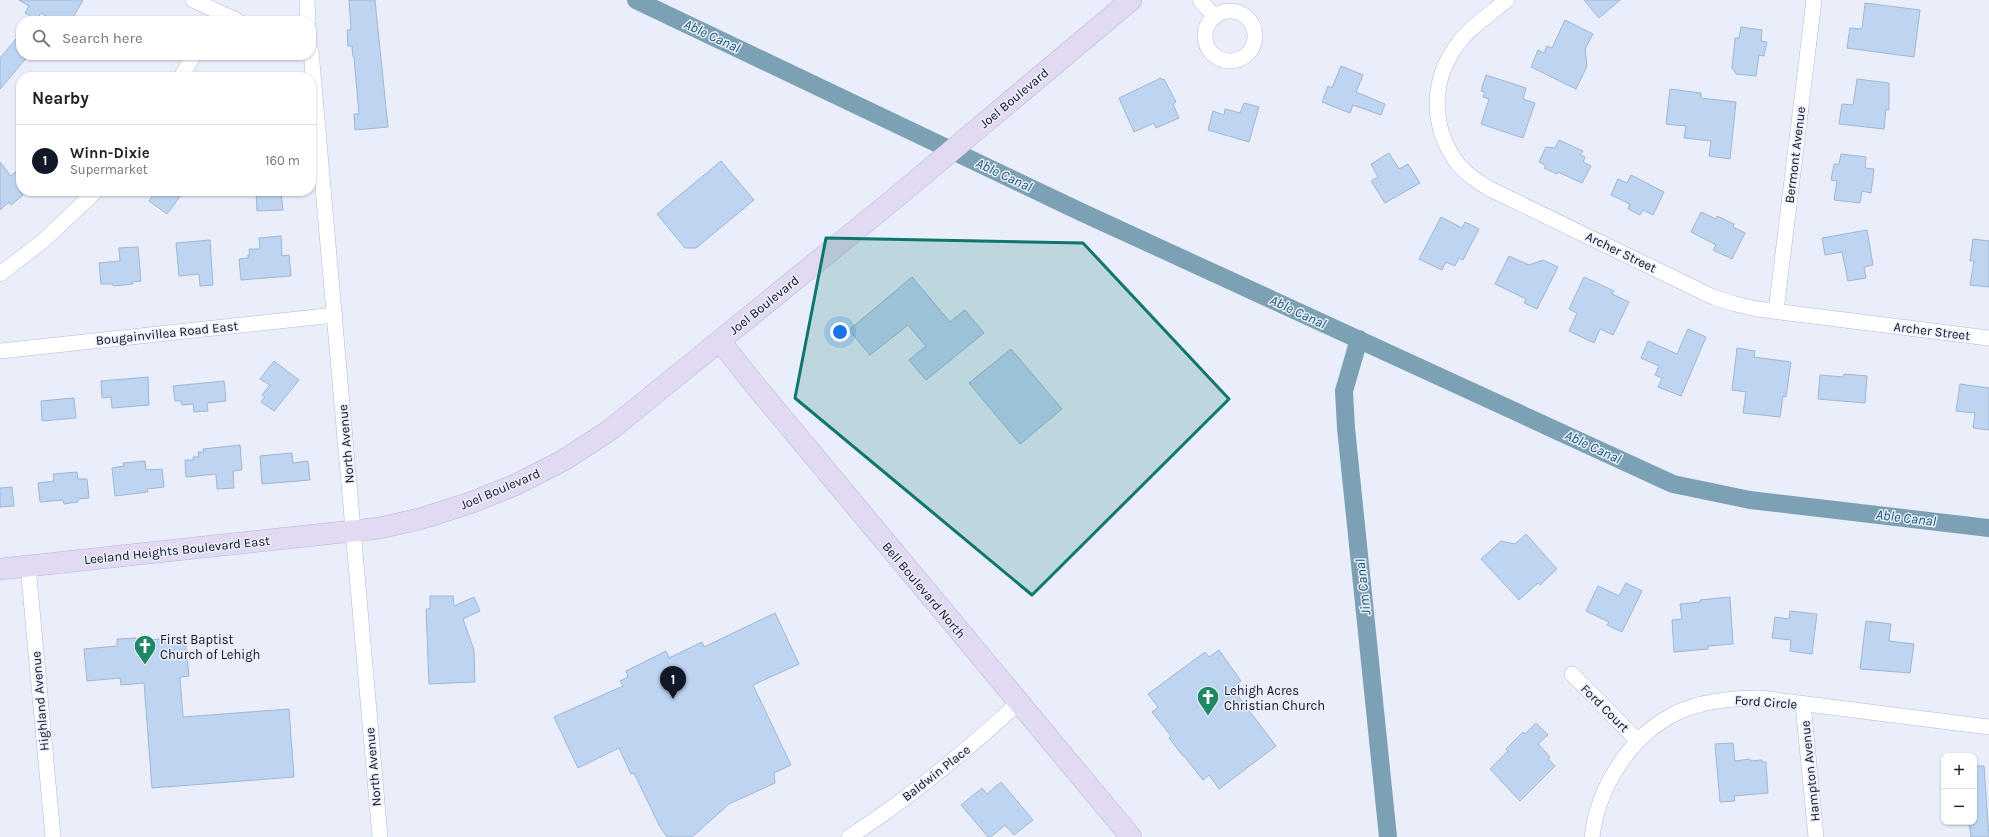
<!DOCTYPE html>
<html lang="en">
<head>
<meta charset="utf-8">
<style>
  :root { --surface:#fff; --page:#f2f2f2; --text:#202124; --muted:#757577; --line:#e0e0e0; --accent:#111827 }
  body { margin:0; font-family:Karla,sans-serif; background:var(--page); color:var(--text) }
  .controls { position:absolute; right:12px; bottom:12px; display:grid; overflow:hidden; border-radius:8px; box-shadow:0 1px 3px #0004 }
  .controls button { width:36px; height:36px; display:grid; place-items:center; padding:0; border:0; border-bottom:1px solid var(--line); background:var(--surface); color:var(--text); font:20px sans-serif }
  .you { position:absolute; left:840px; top:332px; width:14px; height:14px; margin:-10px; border:3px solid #fff; border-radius:50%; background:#1a73e8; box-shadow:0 0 0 6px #1a73e833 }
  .badge { display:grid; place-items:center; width:26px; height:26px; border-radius:50%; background:var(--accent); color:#fff; font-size:13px; font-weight:700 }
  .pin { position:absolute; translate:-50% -33px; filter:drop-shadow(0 1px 2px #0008) }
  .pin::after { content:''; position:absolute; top:21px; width:14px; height:12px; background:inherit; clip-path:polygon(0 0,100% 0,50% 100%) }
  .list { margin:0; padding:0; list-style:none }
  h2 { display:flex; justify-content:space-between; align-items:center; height:52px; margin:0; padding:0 16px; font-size:17px }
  h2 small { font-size:13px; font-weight:400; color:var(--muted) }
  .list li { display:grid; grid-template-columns:26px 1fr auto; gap:12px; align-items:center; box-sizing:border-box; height:72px; padding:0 16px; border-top:1px solid var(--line) }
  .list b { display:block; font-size:15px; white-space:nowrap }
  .list p { margin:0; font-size:13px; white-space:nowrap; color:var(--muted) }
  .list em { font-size:13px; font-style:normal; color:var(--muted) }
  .icon { flex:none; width:22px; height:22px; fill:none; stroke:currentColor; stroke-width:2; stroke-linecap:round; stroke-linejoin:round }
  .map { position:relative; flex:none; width:1989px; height:837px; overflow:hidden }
  .search { position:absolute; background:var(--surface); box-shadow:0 1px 3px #0004; left:16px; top:16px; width:300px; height:44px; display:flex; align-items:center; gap:10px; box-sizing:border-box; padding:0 14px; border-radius:16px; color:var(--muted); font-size:15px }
  .panel { position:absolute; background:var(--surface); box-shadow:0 1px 3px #0004; left:16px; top:72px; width:300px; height:124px; border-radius:16px }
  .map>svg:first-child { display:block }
</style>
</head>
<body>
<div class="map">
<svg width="1989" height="837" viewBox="0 0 1989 837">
  <rect width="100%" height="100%" fill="#eaeefb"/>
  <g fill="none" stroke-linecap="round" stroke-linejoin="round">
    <!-- canal -->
    <path stroke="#7da1b4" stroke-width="18" d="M 636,0 L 1081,212 L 1673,484 L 1750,500 L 1989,528
      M 1359,339 L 1344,391 L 1346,428 L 1388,837"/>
  </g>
  <!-- building -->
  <path fill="#bed5f2" stroke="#a0b6d2" d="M 19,0 L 83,0 L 71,21 L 55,21 L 41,13 L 37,20 L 25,13 L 29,6 Z
    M 349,0 L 375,0 L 388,127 L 355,130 L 354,114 L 359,114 L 354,57 L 353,57 L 352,46 L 348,46 L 347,30 L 351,30 Z
    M 1584,0 L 1620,0 L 1599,18 Z
    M 1865,3 L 1920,10 L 1914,57 L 1847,48 L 1850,28 L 1862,29 Z
    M 1565,20 L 1593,34 L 1585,49 L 1587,66 L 1576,89 L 1531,67 L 1538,50 L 1544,53 L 1547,46 L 1552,48 Z
    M 1741,27 L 1762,30 L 1761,41 L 1767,42 L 1764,56 L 1759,55 L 1756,76 L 1736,74 L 1732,68 L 1735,38 L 1739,38 Z
    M 21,33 L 21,55 L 29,55 L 0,89 L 0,58 Z
    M 1341,66 L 1363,75 L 1356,92 L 1385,104 L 1381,115 L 1353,105 L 1350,113 L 1322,102 L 1328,86 L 1332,88 Z
    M 1486,75 L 1526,88 L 1523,99 L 1535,103 L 1523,138 L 1481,124 L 1489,99 L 1483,97 L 1485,92 L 1481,91 Z
    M 1161,78 L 1162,80 L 1164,79 L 1176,102 L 1173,104 L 1179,118 L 1156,128 L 1154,123 L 1134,132 L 1119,98 Z
    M 1857,79 L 1889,83 L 1889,110 L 1886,109 L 1884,129 L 1839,124 L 1842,104 L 1853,105 Z
    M 1670,89 L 1701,93 L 1701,98 L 1736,102 L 1730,159 L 1709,156 L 1711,141 L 1684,138 L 1686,126 L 1666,124 Z
    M 1244,103 L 1259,107 L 1249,142 L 1208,130 L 1213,111 L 1224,115 L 1225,109 L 1240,113 Z
    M 1559,140 L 1583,151 L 1580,155 L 1585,157 L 1583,162 L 1591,166 L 1582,183 L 1558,172 L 1557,174 L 1544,168 L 1546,166 L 1539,162 L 1546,147 L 1555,148 Z
    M 1389,153 L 1399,169 L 1408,164 L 1420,183 L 1385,203 L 1371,181 L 1378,177 L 1371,164 Z
    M 1841,154 L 1866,157 L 1865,168 L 1874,169 L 1871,193 L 1862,191 L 1860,203 L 1834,200 L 1837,181 L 1831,180 L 1834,164 L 1839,164 Z
    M 721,161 L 754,200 L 696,248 L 685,248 L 657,214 Z
    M 0,162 L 11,176 L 21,167 L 21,193 L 23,195 L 11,205 L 9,202 L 0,210 Z
    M 1631,175 L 1664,192 L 1653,215 L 1643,210 L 1640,215 L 1628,209 L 1630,204 L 1611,195 L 1618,179 L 1627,183 Z
    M 156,191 L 184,191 L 167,214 L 149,201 Z
    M 256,191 L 272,191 L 273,194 L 281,193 L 283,210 L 257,211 Z
    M 1701,212 L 1716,219 L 1717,216 L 1734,224 L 1733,227 L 1745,233 L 1732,259 L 1713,250 L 1716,245 L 1691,232 Z
    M 1441,217 L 1462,228 L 1465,222 L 1479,229 L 1463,260 L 1459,258 L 1455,266 L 1446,262 L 1442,270 L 1419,259 Z
    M 1867,230 L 1873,265 L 1864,267 L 1866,278 L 1848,281 L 1842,252 L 1825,255 L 1822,238 Z
    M 281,236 L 282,256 L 289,255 L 291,276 L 241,280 L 239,259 L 248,258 L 248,255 L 250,255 L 249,249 L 260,249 L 259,238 Z
    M 1973,239 L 1989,241 L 1989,287 L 1970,285 L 1974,261 L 1970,261 Z
    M 210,240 L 213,285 L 200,286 L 199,274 L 179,276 L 176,243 Z
    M 138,247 L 141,281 L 132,282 L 133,284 L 113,286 L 113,284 L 101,284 L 99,263 L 120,261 L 119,248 Z
    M 1509,256 L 1529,265 L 1543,260 L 1558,267 L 1537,309 L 1524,303 L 1526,299 L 1495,284 Z
    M 912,277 L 950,322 L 965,310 L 984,333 L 926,380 L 909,360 L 926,346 L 908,325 L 870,355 L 849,330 Z
    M 1584,277 L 1614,291 L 1612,294 L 1629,302 L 1613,335 L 1600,329 L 1594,343 L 1569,331 L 1577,313 L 1569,309 Z
    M 1688,329 L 1706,337 L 1681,396 L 1658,387 L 1662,378 L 1655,375 L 1659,366 L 1641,358 L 1648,341 L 1677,354 Z
    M 1737,348 L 1755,351 L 1754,357 L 1791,362 L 1786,397 L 1783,396 L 1780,417 L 1743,413 L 1746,392 L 1732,390 Z
    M 1011,349 L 1062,409 L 1020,444 L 969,383 Z
    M 274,361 L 299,380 L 274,411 L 261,402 L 265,397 L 262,395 L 270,385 L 260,379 Z
    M 1844,374 L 1867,376 L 1865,403 L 1818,399 L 1820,375 L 1843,377 Z
    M 148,377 L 149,405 L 112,408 L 111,397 L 102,398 L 101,381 Z
    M 224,381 L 226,401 L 207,403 L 208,411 L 194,412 L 193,404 L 182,405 L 181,401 L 175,401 L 173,386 Z
    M 1960,384 L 1989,388 L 1989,430 L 1973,428 L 1975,413 L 1956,411 Z
    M 74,398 L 76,418 L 42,421 L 41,401 Z
    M 240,445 L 242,470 L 233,471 L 234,488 L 217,489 L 216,474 L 186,477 L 185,460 L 193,460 L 193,457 L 199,457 L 198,452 L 204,452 L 203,449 Z
    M 292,453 L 293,463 L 308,461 L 310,480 L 262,484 L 260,456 Z
    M 145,461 L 146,470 L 162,469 L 164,487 L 147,489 L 148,492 L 115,496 L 112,468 L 124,466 L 123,463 Z
    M 77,472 L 78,479 L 87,479 L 89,498 L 78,499 L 78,502 L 64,504 L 63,500 L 40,502 L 38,483 L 54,481 L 53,474 Z
    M 12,487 L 14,506 L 0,507 L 0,488 Z
    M 1526,534 L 1557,569 L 1540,585 L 1538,583 L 1519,600 L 1481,559 L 1501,541 L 1515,544 Z
    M 1626,583 L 1642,591 L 1622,632 L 1607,625 L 1609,622 L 1586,611 L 1598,586 L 1619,596 Z
    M 430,596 L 453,596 L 454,606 L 474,597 L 480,611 L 463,619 L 474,650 L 475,682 L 429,684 L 426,609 L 430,609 Z
    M 1730,597 L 1733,644 L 1708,646 L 1708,649 L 1674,652 L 1672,620 L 1682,619 L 1680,604 L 1700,602 L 1700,600 Z
    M 1790,611 L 1817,614 L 1812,654 L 1790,651 L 1791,640 L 1772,638 L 1775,617 L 1789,619 Z
    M 775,613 L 799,664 L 753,685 L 791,765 L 774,773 L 775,783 L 729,804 L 692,837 L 667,837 L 660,827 L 634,773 L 631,774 L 619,748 L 578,768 L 554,717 L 623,686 L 620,681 L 628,677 L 626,671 L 666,651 L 669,658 L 702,642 L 704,647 Z
    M 1866,621 L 1891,624 L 1889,641 L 1914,644 L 1910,673 L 1860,669 Z
    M 185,637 L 189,676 L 180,677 L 183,717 L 289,709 L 294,777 L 152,788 L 144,683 L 121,685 L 120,678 L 87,681 L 84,649 L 117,646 L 117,639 L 136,638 L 137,641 Z
    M 1219,650 L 1241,681 L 1232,688 L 1276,746 L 1219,789 L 1209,775 L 1203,780 L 1184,756 L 1183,756 L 1169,738 L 1171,736 L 1152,712 L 1158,707 L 1148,694 L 1205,652 L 1209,657 Z
    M 1536,723 L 1548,735 L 1538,744 L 1550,757 L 1548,759 L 1555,766 L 1520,801 L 1490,769 L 1508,751 L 1506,749 L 1523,732 L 1525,734 Z
    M 1733,743 L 1735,761 L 1750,759 L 1750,761 L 1762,760 L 1762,762 L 1766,762 L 1768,793 L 1734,796 L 1735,801 L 1720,802 L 1715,744 Z
    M 1974,766 L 1984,766 L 1989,837 L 1971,837 L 1969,822 L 1974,822 Z
    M 1001,782 L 1033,820 L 1014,835 L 1005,825 L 991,837 L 988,837 L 961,805 L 982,788 L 987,794 Z"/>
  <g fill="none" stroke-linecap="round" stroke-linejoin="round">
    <!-- street casing -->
    <g stroke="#b2b8d9" stroke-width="16">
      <path id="street" d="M 193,0 L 238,21
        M 307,0 L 308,21
        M 1200,0 L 1215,17
        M 1507,0 C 1490,14 1469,28 1457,45 C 1431,80 1431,125 1455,160 C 1464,173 1477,181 1490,189 L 1713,297 L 1735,304 L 1757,309 L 1989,338
        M1205 36a25 25 0 1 1 50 0a25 25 0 1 1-50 0Z
        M 311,51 L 380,837
        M 181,77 L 194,55
        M 0,274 L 43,241 L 96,191
        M 1776,311 L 1814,0
        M 0,351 L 335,315
        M 28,566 L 53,837
        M 1572,674 L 1638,741
        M 1803,704 L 1816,837
        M 849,837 C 910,798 965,752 1018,703
        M 1592,837 C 1598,787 1630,736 1676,713 C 1702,701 1730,698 1759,698 L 1989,727"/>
    </g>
    <!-- secondary casing -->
    <g stroke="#b2b8d9" stroke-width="22">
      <path id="secondary" d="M 720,341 L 754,384 L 1131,837
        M 0,569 L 380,528 L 423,518 L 470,503 L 515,485 L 564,460 L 610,430 L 893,200 L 1131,0"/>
    </g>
    <!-- street -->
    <use href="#street" stroke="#fff" stroke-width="15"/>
    <!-- secondary -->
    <use href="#secondary" stroke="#e2daf2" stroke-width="21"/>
  </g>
  <!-- marked area -->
  <path fill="#0f766e" fill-opacity="0.2" stroke="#0f766e" stroke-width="3" stroke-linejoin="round" d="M 826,238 L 1083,243 L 1229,399 L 1032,595 L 795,398 Z"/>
  <!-- icons -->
  <defs>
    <g id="church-pin" transform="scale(1.15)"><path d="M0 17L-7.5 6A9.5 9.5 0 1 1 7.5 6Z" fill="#1e8763" stroke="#eaeefb"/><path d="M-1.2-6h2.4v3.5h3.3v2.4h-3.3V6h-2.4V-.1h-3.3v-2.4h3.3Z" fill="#fff"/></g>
  </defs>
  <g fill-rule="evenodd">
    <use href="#church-pin" x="145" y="646"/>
    <use href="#church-pin" x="1208" y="697"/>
  </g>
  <g text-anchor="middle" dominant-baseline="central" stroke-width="3" stroke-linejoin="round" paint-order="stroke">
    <!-- street labels -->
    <g font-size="13" fill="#11131e" stroke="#eaeefb">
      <text transform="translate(1014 98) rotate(-40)">Joel Boulevard</text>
      <text transform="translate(1795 155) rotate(-83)">Bermont Avenue</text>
      <text transform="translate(1621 252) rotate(26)">Archer Street</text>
      <text transform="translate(764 305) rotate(-39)">Joel Boulevard</text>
      <text transform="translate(1932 331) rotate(7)">Archer Street</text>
      <text transform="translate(167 333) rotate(-6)">Bougainvillea Road East</text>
      <text transform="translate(346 444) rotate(-95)">North Avenue</text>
      <text transform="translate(500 489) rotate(-23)">Joel Boulevard</text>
      <text transform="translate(177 550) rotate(-6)">Leeland Heights Boulevard East</text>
      <text transform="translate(924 590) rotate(50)">Bell Boulevard North</text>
      <text transform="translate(40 701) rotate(-95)">Highland Avenue</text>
      <text transform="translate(1766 702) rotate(4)">Ford Circle</text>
      <text transform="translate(1605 708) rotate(45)">Ford Court</text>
      <text transform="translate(373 767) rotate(-95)">North Avenue</text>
      <text transform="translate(1810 771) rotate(-96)">Hampton Avenue</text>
      <text transform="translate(936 773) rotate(-38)">Baldwin Place</text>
    </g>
    <!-- poi labels -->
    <g font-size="13" fill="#11131e" stroke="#eaeefb" text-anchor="start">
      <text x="160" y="639">First Baptist<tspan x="160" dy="15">Church of Lehigh</tspan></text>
      <text x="1224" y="690">Lehigh Acres<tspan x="1224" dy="15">Christian Church</tspan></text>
    </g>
    <!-- water labels -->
    <g font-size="14" font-style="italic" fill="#105470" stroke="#eaeefb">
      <text transform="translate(712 36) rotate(25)">Able Canal</text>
      <text transform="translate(1004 175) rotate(25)">Able Canal</text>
      <text transform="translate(1298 312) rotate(25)">Able Canal</text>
      <text transform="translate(1593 447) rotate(25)">Able Canal</text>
      <text transform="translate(1906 518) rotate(7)">Able Canal</text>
      <text transform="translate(1363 587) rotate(-96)">Jim Canal</text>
    </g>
  </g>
</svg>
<div class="controls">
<button>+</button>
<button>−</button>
</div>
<div class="you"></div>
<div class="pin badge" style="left:673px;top:699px">1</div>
<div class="search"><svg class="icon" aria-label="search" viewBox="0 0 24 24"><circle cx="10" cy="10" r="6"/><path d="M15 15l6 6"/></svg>Search here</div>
<section class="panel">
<h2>Nearby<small></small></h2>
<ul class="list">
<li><span class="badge">1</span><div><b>Winn-Dixie</b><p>Supermarket</p></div><em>160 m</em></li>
</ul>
</section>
</div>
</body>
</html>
